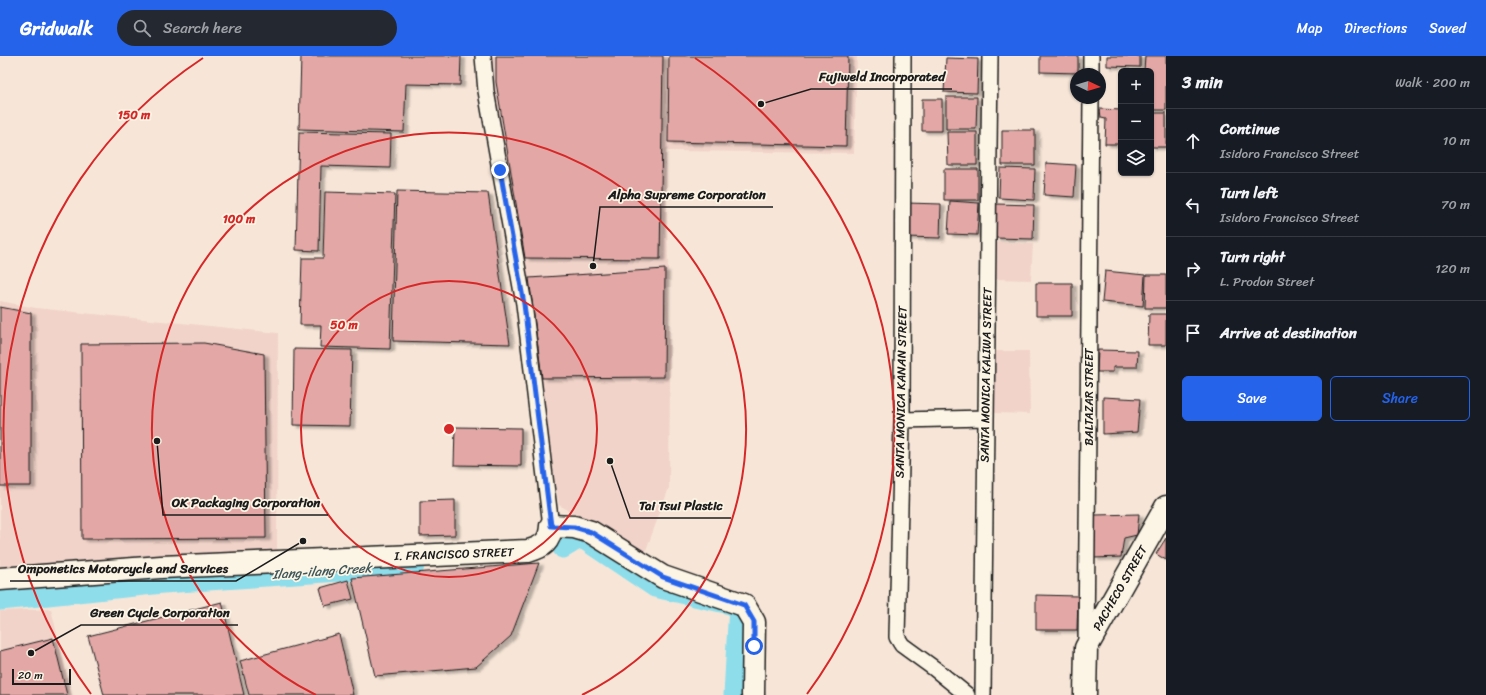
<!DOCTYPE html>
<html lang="en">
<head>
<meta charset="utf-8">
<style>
  :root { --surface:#171b24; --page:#242831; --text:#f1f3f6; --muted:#9ea1a6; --line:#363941; --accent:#2563eb }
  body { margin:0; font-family:Sriracha,sans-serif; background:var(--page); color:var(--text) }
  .controls { position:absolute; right:12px; top:12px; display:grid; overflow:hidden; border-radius:6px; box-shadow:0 1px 3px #0004 }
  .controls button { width:36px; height:36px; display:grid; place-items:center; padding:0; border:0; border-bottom:1px solid var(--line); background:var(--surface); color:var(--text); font:20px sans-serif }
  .compass { position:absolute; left:1070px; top:12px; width:36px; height:36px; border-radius:50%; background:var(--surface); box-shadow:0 1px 3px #0004; rotate:94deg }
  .scale { position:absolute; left:12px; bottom:10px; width:59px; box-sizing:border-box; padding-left:4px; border:2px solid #1c1c1c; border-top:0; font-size:11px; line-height:14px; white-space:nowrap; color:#1c1c1c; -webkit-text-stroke:3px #fcf5e5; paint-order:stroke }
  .stop { position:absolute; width:12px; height:12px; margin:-9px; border:3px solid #2563eb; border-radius:50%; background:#fff }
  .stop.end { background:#2563eb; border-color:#fff; box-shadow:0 1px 4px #0008 }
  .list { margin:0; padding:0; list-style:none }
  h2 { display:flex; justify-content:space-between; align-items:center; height:52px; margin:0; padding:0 16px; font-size:17px }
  h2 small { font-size:13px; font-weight:400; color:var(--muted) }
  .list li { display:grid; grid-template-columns:26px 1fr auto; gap:12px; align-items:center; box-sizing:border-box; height:64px; padding:0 16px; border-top:1px solid var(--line) }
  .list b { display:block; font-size:15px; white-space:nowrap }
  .list p { margin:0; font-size:13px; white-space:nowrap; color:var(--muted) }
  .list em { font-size:13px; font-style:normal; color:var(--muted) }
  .actions { display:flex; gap:8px; padding:12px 16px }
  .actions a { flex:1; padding:9px 0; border:1px solid var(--accent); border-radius:6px; text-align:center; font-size:14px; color:var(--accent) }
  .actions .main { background:var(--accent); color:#fff }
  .icon { flex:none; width:22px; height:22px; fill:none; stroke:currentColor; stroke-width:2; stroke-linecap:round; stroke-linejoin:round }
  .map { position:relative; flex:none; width:1166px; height:639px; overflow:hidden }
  header { display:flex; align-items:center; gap:24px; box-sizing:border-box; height:56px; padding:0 20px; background:var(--accent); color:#fff }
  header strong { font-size:19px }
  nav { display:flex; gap:22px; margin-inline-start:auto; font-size:14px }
  .search { width:280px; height:36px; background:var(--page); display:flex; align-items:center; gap:10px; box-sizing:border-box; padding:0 14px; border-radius:22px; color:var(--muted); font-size:15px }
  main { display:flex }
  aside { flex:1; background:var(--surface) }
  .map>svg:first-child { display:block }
</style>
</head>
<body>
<header>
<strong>Gridwalk</strong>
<div class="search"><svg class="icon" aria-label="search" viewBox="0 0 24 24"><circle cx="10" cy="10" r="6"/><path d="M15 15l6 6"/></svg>Search here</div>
<nav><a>Map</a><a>Directions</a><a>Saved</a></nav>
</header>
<main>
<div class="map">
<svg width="1166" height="639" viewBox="0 0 1166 639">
  <defs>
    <filter id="shadow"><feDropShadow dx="4.5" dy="2.5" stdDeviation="1" flood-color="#0004"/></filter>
  </defs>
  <rect width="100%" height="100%" fill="#f7e6d8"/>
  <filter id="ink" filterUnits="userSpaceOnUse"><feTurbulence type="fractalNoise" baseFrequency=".025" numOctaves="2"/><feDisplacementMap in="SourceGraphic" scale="8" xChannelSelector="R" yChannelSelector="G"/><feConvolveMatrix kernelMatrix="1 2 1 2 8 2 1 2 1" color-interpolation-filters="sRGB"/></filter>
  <g filter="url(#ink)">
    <!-- built -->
    <path fill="#f1d3c9" d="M 488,0 L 857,0 L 854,97 L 666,95 L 670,325 L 669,432 L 645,497 L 559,449 L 493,56 Z
      M 995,186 L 1033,188 L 1031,224 L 995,223 Z
      M 0,245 L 36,252 L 278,277 L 277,494 L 0,517 Z
      M 990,295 L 1029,295 L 1030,358 L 992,357 Z
      M 51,553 L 72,639 L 0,639 L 0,555 Z"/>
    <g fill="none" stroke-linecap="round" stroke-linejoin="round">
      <!-- canal -->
      <path stroke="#8dddeb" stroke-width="21" d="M 563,492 L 581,481 L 655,531 L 739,550 L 734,639
        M 0,544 L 163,527 L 414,510"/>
    </g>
    <!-- building -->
    <path fill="#e3a8a6" stroke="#1c1c1c" filter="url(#shadow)" d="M 301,0 L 461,0 L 460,29 L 406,28 L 404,76 L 299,73 Z
      M 496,0 L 663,0 L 660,203 L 525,202 L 496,26 Z
      M 669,0 L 848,0 L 846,90 L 668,86 Z
      M 1040,0 L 1078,0 L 1078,17 L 1040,16 Z
      M 1107,0 L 1140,0 L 1140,11 L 1107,10 Z
      M 1145,0 L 1166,0 L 1166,54 L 1151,54 L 1151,15 L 1144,15 Z
      M 946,2 L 978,3 L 977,37 L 944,36 Z
      M 946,41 L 977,41 L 976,73 L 946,73 Z
      M 922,43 L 942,43 L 942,75 L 922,75 Z
      M 1100,53 L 1121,54 L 1121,88 L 1105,88 L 1106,63 L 1101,62 Z
      M 1151,57 L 1166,57 L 1166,91 L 1151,91 Z
      M 1002,74 L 1035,74 L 1035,109 L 1002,109 Z
      M 299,76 L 391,78 L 390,112 L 321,110 L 319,195 L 296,194 Z
      M 947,76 L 977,76 L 977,109 L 948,109 Z
      M 1046,107 L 1076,109 L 1074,141 L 1044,139 Z
      M 1000,112 L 1035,113 L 1034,144 L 999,142 Z
      M 944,113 L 978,113 L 978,144 L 944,144 Z
      M 397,135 L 488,137 L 510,288 L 393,285 Z
      M 325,136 L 395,138 L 390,293 L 320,291 L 321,269 L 300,269 L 302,202 L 323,202 Z
      M 950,145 L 979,147 L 977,179 L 948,178 Z
      M 907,147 L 941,148 L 940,182 L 906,181 Z
      M 996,148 L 1034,149 L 1033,183 L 995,182 Z
      M 665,213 L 664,321 L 542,322 L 529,222 Z
      M 1105,215 L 1145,219 L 1143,250 L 1102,246 Z
      M 1146,219 L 1166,219 L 1166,252 L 1145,252 Z
      M 1036,227 L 1072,227 L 1072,260 L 1036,260 Z
      M 0,251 L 31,257 L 31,430 L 0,430 Z
      M 1149,258 L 1166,258 L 1166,289 L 1148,289 Z
      M 204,287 L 264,298 L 266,482 L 82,483 L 81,288 Z
      M 294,293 L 352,294 L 350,370 L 293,369 Z
      M 1098,294 L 1138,295 L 1137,311 L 1113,311 L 1113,316 L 1097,316 Z
      M 1103,341 L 1140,343 L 1137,376 L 1103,378 Z
      M 455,371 L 521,372 L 521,410 L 454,409 Z
      M 455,444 L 455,479 L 420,480 L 420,445 Z
      M 1139,458 L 1137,479 L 1124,482 L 1121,501 L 1094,502 L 1095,459 Z
      M 1166,482 L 1166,504 L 1156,498 Z
      M 539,507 L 511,580 L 476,611 L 375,620 L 352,522 Z
      M 348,524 L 353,543 L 325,550 L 320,532 Z
      M 1036,539 L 1078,540 L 1077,574 L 1036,574 Z
      M 222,546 L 244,639 L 104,639 L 88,580 Z
      M 339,578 L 353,639 L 249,639 L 240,605 Z
      M 53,582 L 67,639 L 0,639 L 0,595 Z"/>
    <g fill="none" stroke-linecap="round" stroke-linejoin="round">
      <!-- street casing -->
      <g stroke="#1c1c1c" stroke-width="18">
        <path id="street" d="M 483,0 L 486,35 L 524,248 L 551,470
          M 903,0 L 902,364 L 897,581 L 902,589 L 935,613 L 967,639
          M 1091,18 L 1091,0
          M 902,364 L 985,362
          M 1086,589 L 1091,42
          M 983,639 L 990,0"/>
      </g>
      <!-- secondary casing -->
      <g stroke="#1c1c1c" stroke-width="25">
        <path id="secondary" d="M 0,523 L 161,511 L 528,495 C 543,491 550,486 551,470 L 574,471 L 591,476 L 663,521 L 744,549 L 754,566 L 753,639
          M 1085,639 L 1086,592 L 1166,451"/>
      </g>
      <!-- street -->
      <use href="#street" stroke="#fcf5e5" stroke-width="15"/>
      <!-- secondary -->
      <use href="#secondary" stroke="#fcf5e5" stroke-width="22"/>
    </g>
  </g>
  <g fill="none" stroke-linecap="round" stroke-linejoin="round" filter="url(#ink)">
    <!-- route -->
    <path stroke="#2563eb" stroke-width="5" d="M 500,114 L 524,248 L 551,470 L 574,471 L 591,476 L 663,521 L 744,549 L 754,566 L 754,590"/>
  </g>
  <!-- distance rings -->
  <g fill="none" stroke="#d62828" stroke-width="2">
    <circle cx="449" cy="373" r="148"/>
    <path d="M316 639A297 297 0 1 1 582 639"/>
    <path d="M91 638A445 445 0 0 1 203 2M695 2A445 445 0 0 1 807 638"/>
  </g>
  <g text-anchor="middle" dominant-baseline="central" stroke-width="3.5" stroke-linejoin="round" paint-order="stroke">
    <!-- street labels -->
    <g font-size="12" fill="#1c1c1c" stroke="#fcf5e5">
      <text transform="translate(986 319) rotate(-89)">SANTA MONICA KALIWA STREET</text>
      <text transform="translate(901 336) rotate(-89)">SANTA MONICA KANAN STREET</text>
      <text transform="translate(1089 341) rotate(-90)">BALTAZAR STREET</text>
      <text transform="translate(454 498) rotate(-2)">I. FRANCISCO STREET</text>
      <text transform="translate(1120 532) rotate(-60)">PACHECO STREET</text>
    </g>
    <!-- water labels -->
    <g font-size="13" font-style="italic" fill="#3e565a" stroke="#fcf5e5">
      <text transform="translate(322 515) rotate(-4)">Ilang-ilang Creek</text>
    </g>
  </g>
  <circle cx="449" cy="373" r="6" fill="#d62828" stroke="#fcf5e5" stroke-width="2"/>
  <g font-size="12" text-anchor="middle" font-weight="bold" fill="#d62828" stroke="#fcf5e5" stroke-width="3.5" stroke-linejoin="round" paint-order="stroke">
    <text x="134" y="63">150 m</text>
    <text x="239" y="167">100 m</text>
    <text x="344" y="273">50 m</text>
  </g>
  <!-- callouts -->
  <path fill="none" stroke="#1c1c1c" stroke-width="1.5" d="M761 48L811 33H952M593 210L600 151H773M157 385L163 459H328M610 405L630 462H731M303 485L236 525H10M31 597L81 569H238"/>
  <g fill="#1c1c1c" stroke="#fcf5e5" stroke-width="1.5">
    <circle cx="761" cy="48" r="4"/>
    <circle cx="593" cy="210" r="4"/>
    <circle cx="157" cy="385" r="4"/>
    <circle cx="610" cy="405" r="4"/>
    <circle cx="303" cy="485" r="4"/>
    <circle cx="31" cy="597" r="4"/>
  </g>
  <g font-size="13" text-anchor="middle" font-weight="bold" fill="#1c1c1c" stroke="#fcf5e5" stroke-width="3.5" stroke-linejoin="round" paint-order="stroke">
    <text x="882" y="25">Fujiweld Incorporated</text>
    <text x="687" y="143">Alpha Supreme Corporation</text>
    <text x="246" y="451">OK Packaging Corporation</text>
    <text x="681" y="454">Tai Tsui Plastic</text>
    <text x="123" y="517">Omponetics Motorcycle and Services</text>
    <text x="160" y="561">Green Cycle Corporation</text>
  </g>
</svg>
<div class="controls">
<button>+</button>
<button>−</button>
<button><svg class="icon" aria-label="layers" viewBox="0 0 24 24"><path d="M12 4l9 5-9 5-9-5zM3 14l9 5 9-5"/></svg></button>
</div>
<svg class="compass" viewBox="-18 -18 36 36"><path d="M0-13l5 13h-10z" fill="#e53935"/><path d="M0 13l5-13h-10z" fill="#9ea1a6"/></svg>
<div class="scale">20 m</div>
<div class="stop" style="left:754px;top:590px"></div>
<div class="stop end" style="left:500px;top:114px"></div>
</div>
<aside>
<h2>3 min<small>Walk · 200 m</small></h2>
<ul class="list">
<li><svg class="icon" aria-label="ahead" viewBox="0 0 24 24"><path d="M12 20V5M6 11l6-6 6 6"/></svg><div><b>Continue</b><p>Isidoro Francisco Street</p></div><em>10 m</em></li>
<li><svg class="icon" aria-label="left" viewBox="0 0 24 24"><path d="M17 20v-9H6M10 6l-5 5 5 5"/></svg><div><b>Turn left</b><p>Isidoro Francisco Street</p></div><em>70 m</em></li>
<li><svg class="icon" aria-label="right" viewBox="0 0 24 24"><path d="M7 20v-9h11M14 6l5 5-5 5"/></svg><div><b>Turn right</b><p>L. Prodon Street</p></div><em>120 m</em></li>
<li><svg class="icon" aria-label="arrive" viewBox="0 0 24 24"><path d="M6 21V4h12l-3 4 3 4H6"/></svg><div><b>Arrive at destination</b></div></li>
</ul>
<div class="actions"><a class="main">Save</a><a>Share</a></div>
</aside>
</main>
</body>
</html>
